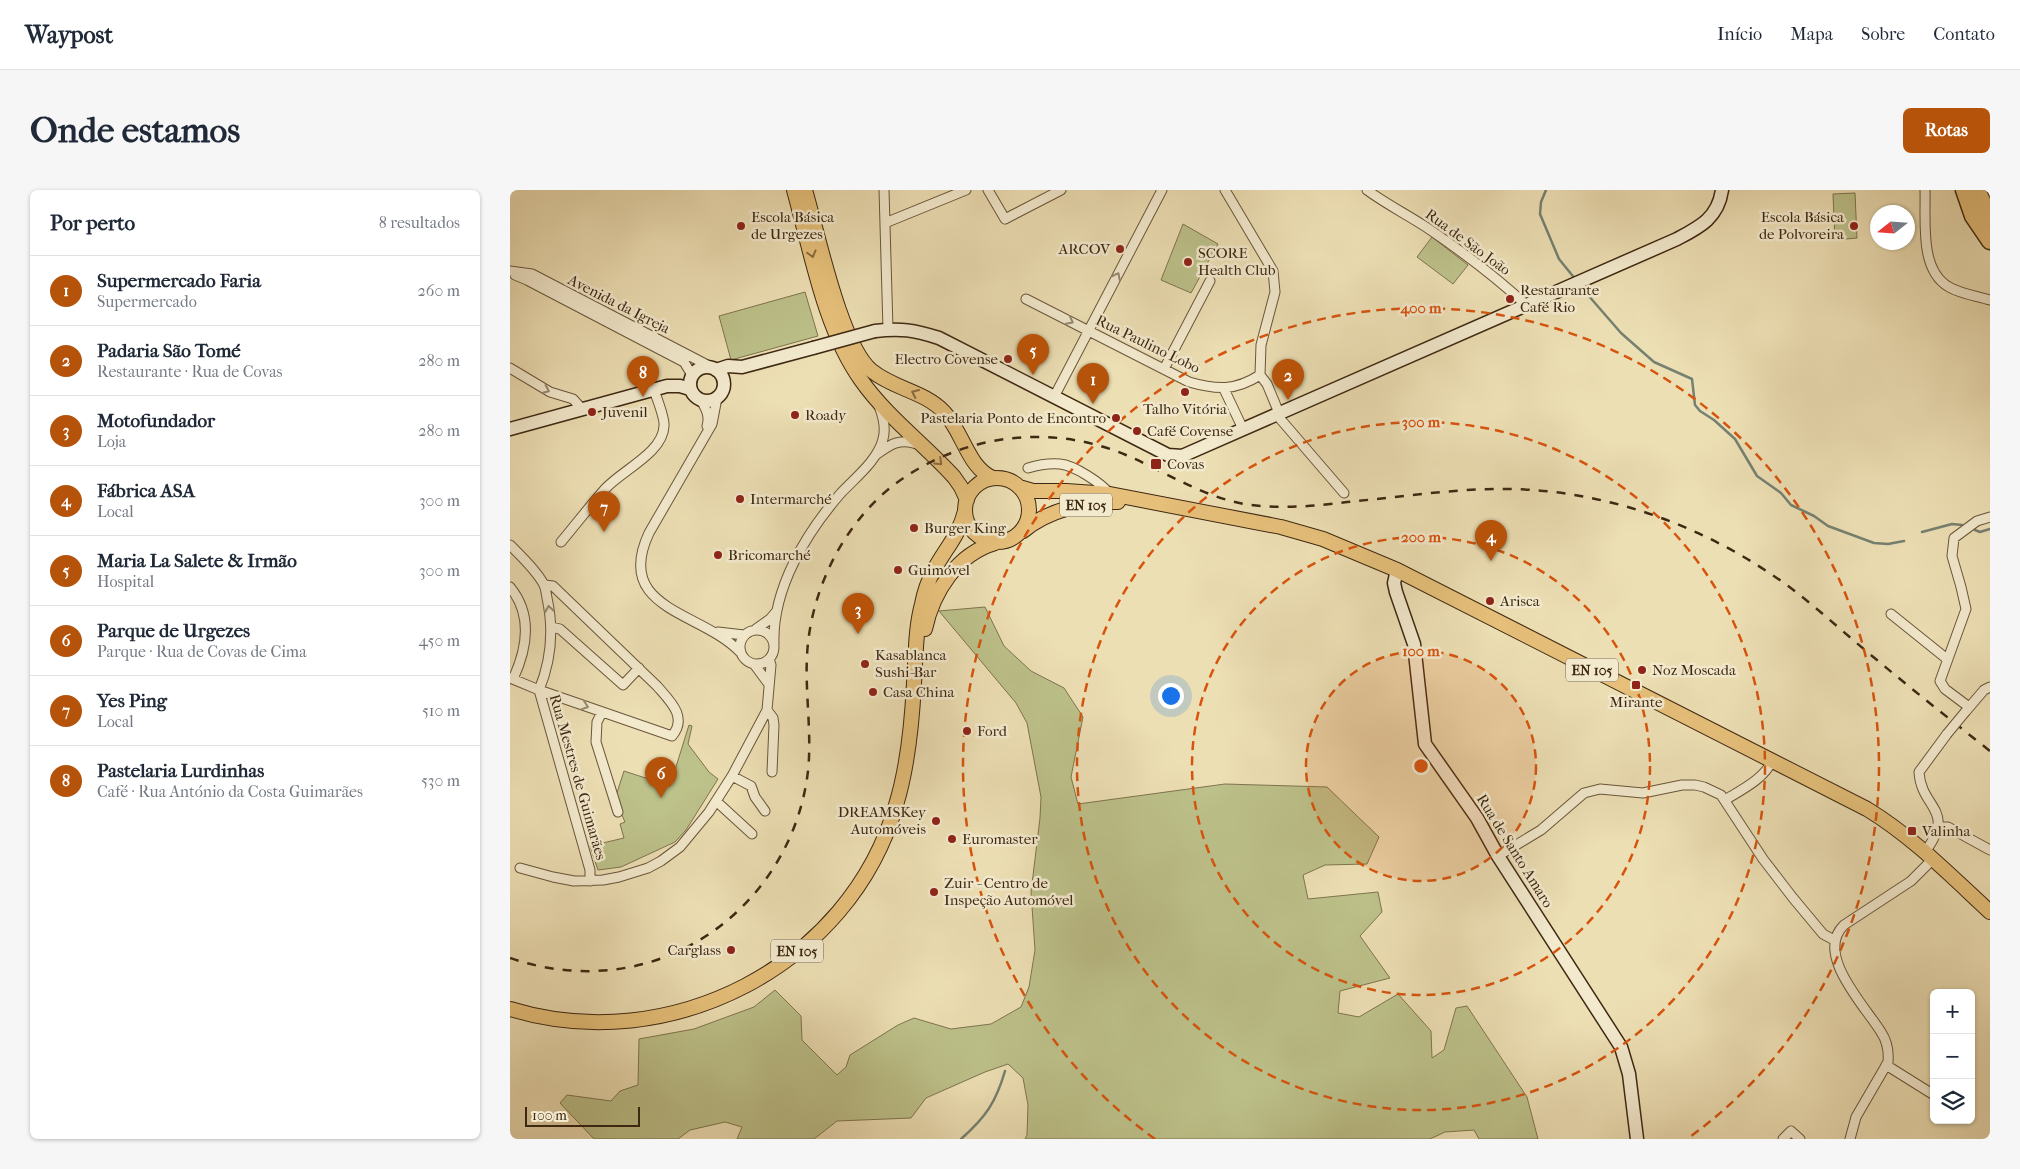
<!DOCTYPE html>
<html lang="pt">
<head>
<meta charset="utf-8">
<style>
  :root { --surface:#fff; --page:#f6f6f7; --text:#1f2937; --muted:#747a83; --line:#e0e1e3; --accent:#b45309 }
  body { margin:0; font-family:"IM FELL French Canon",serif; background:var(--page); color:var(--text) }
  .controls { position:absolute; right:15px; bottom:15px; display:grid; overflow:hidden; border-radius:8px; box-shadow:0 1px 4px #0004 }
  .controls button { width:45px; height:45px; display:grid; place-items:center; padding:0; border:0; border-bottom:1px solid var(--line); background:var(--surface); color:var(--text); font:25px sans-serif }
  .compass { position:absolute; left:1360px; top:15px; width:45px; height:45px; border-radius:50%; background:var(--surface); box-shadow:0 1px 4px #0004; rotate:253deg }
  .scale { position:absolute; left:15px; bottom:12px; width:115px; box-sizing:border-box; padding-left:5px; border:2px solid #3e2812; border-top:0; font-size:14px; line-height:18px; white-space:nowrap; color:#3e2812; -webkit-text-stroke:4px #f3eace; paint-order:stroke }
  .you { position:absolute; left:660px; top:505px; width:18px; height:18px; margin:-12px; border:4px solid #fff; border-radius:50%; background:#1a73e8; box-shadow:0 0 0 8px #1a73e833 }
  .badge { display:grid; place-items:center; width:32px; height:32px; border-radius:50%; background:var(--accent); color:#fff; font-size:16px; font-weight:700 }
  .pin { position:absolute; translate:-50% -41px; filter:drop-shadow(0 1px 2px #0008) }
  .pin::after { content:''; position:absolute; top:26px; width:18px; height:15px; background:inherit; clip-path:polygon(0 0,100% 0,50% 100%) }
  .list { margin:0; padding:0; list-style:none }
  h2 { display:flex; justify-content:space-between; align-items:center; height:65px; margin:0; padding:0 20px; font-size:21px }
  h2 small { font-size:16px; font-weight:400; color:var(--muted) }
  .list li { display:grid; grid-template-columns:32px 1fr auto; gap:15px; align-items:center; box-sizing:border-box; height:70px; padding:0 20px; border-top:1px solid var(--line) }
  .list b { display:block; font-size:19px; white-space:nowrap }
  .list p { margin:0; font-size:16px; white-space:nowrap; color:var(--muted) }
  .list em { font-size:16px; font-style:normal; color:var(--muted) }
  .icon { flex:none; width:28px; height:28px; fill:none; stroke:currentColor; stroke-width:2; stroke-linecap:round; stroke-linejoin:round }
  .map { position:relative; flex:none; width:1480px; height:949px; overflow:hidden; border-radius:8px }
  header { display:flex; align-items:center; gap:30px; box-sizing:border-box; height:70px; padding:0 25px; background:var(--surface); border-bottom:1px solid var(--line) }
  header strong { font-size:24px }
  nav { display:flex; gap:28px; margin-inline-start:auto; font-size:18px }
  .intro { display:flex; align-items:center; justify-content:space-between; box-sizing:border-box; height:120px; padding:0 30px }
  h1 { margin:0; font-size:35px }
  .button { padding:12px 22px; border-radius:8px; background:var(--accent); color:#fff; font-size:18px; font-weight:700 }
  main { display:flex; gap:30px; padding:0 30px }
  aside { flex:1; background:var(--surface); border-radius:8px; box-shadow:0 1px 4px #0004 }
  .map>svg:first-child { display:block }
</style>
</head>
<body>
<header>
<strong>Waypost</strong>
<nav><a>Início</a><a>Mapa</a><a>Sobre</a><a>Contato</a></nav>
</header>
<div class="intro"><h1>Onde estamos</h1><a class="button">Rotas</a></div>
<main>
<aside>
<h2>Por perto<small>8 resultados</small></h2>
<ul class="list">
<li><span class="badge">1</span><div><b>Supermercado Faria</b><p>Supermercado</p></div><em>260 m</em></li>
<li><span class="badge">2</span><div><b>Padaria São Tomé</b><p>Restaurante · Rua de Covas</p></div><em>280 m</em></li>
<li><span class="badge">3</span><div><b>Motofundador</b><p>Loja</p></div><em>280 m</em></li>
<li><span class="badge">4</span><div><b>Fábrica ASA</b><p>Local</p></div><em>300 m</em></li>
<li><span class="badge">5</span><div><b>Maria La Salete &amp; Irmão</b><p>Hospital</p></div><em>300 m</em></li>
<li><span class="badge">6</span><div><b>Parque de Urgezes</b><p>Parque · Rua de Covas de Cima</p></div><em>450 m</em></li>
<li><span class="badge">7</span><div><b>Yes Ping</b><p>Local</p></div><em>510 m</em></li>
<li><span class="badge">8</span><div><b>Pastelaria Lurdinhas</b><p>Café · Rua António da Costa Guimarães</p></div><em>530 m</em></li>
</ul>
</aside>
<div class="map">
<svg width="1480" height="949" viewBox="0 0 1480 949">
  <rect width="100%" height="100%" fill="#eddfb4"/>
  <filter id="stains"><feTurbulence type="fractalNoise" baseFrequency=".004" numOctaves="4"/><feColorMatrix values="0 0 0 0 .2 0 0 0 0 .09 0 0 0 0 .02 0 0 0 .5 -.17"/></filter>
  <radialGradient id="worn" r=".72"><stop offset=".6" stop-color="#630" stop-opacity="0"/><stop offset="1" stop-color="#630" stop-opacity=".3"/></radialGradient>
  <!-- green -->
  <path fill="#bdc18a" stroke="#7e744e" d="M 1345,3 L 1347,48 L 1325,50 L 1323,4 Z
    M 673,34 L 708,54 L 681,103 L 651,90 Z
    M 922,47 L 958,75 L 943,94 L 907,67 Z
    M 295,102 L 308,146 L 221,170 L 209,126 Z
    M 475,417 L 494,456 L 521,481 L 554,498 L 573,527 L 561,587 L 568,614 L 715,594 L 817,597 L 869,647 L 857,674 L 815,675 L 793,685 L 798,709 L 868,702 L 872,722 L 850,746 L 880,788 L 830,801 L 828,823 L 849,827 L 888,804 L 921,841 L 922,868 L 934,860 L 946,818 L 957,816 L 1017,907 L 1028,949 L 969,949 L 964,940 L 935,942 L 920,949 L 515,949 L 517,945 L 518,915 L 513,888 L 498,874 L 475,882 L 416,908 L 401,928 L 327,931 L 304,949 L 227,949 L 232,937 L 215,932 L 180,940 L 168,949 L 84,949 L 50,913 L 57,905 L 101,911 L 110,901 L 128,895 L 129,849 L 184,839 L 244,817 L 265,800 L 291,826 L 292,850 L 327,885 L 336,877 L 340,865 L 388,835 L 404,828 L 441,839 L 481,834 L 511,817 L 519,797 L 525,760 L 521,702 L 530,628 L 531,607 L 517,533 L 506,513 L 429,421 Z
    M 179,535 L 182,536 L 178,554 L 199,582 L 208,589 L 176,640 L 165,652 L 111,677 L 88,680 L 80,656 L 114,648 L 110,634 L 115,632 L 105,609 L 114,581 L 160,596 Z"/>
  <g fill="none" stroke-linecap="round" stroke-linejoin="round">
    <!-- stream -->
    <path stroke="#758171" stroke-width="2.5" d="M 1036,0 L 1031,12 L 1030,24 L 1049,69 L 1066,90
      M 1071,97 L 1111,143 L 1144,172 L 1182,189 L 1185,215 L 1190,221 L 1204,230 L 1225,249 L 1247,286 L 1271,303 L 1281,315 L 1304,326 L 1318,336 L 1364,353 L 1378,354 L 1394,351
      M 1465,340 L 1470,342 L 1480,339
      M 1412,342 L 1442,334 L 1452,335
      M 451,949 C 476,927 486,912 495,881"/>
    <!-- street casing -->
    <g stroke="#6a563a" stroke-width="11">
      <path id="street" d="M 374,0 L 378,139
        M 478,0 L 495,29 L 551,0
        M 715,0 L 763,81 L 765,102 L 751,155 L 750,185
        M 857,0 C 876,14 896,24 916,37 C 950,60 985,86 1016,115
        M 1415,0 C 1416,30 1409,80 1439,97 C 1451,104 1467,106 1480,110
        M 375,33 L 456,0
        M 0,81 L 22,84 L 203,178
        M 5,85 L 17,90 L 174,172 L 182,185
        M 516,109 L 679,192 C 707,200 725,201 750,185
        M 0,178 L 40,202 L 63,209 L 73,220
        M 654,179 L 700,91
        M 750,185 L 757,194 L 769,223
        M 714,199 L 733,239
        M 544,207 L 652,0
        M 207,208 L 202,234 L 139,343 C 103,420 191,421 230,462
        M 191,210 C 196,219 200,226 197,236
        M 766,224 L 834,303
        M 367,264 C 381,254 390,248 407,254
        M 518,278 C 528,275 539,273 550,274 C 564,275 591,293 600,304
        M 51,352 C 66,334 80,316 95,299 C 112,280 153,263 154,236 C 155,228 147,209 144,200
        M 0,355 C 12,367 25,379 33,393 C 36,398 36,403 37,408 C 44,440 41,471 29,500 L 80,680 L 80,691
        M 0,397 C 23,425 17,459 3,489
        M 1381,424 L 1437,469
        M 41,437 L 50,439 L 113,495 L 129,478
        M 246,439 L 260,429 L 266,422
        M230 457a17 17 0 1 1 34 0a17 17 0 1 1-34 0Z
        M 208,442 L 234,445
        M 264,454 C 262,399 296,343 331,303 C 345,288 368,270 373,249 C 376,238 373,226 369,216
        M 244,474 L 258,493
        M 0,488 L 29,500 L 162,546 C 178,527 160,511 147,496 L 43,396 L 35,395
        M 1459,517 L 1435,499 L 1430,491 L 1456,419 L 1451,397 L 1442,366 L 1444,348 L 1467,331 L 1480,327
        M 257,520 L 263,528 L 264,535 L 262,582
        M 1456,521 L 1474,500 L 1480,497
        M 92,522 L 87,532 L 86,552 L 108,622
        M 222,586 L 241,596 L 245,607 L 255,621
        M 1215,610 C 1231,600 1254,589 1262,571
        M 206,611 L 242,644
        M 1429,637 L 1438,637 L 1480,660
        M 1415,662 C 1447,619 1411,619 1409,582 L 1437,544
        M 988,666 L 1031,640 L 1074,603 L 1090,599 L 1133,603 L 1172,595 L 1185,595 L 1194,597 L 1211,605 L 1253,669 L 1283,708 L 1313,744 L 1324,750
        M 10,678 L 43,687 L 64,691 L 93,690 L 109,687 L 138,678 L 151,671 L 170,657 L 199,622 L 222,586 L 257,520 L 261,475 L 259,469
        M 1376,875 L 1424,905
        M 1273,949 L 1281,941 L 1290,949
        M 1340,949 L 1346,927 L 1378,872 C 1379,861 1377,851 1371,842 C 1355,816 1304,764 1334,735 L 1401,691 L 1423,669"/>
    </g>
    <!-- secondary casing -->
    <g stroke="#3e2812" stroke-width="15">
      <path id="secondary" d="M 365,141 C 391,138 404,140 429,148 L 658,265 L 672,266 L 1167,49 C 1190,37 1208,28 1212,0
        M180 194a17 17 0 1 1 34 0a17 17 0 1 1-34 0Z
        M 206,180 L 218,176 L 232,177 L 303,158
        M 0,239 L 157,196 L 170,196 L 180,199
        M 887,380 L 884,393 L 886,402 L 904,454 L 915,554 L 967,628 L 988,666 L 1111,857 L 1119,884 L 1127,949"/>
    </g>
    <!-- primary casing -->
    <g stroke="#3e2812" stroke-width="16">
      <path id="primary" d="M 284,0 C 301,61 314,138 351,190 C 377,227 414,254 444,287 L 451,297 L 457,310
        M 295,0 C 307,40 331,157 362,181 C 384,199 414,201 434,222 C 453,242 458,278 483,288
        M455 320a32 32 0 1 1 64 0a32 32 0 1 1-64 0Z
        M 509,297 L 523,301 L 556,301 L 600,304 L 771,337 L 813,349 L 887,380 L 1357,619 C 1403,647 1441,686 1480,722
        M 513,341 C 538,320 576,311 608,312
        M 415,439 C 423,402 447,364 485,353
        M 0,819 C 159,868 340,776 386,615 C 398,576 402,534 404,493 C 406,467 405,440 412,414 C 414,403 418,391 424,380 C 435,359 449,346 455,321"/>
    </g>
    <!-- highway casing -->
    <g stroke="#3e2812" stroke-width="19">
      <path id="highway" d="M 1454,0 L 1463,26 L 1480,51
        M 1467,0 L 1480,28"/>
    </g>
    <!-- street -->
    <use href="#street" stroke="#f3eace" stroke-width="9"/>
    <!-- secondary -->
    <use href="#secondary" stroke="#f3eace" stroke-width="12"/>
    <!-- primary -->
    <use href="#primary" stroke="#e6c07a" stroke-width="14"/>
    <!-- highway -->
    <use href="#highway" stroke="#e6c07a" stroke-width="16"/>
    <!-- rail -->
    <path stroke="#3e2812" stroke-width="2.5" stroke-dasharray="9 9" stroke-linecap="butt" d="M 0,768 C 55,787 116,786 169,761 C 240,728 289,659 298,581 C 302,543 295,504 297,466 C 300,403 331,338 380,298 C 447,245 538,232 616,265 C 658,283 696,309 741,315 C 773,319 806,316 837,312 C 891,307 946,298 1001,299 C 1103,301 1205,340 1286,402 C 1314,424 1340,448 1367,470 C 1404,501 1442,531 1480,561"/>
    <!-- street-bridge casing -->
    <g stroke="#6a563a" stroke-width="11" stroke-linecap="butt">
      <path id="street-bridge" d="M 1437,544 L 1456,521"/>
    </g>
    <!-- secondary-bridge casing -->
    <g stroke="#3e2812" stroke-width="15" stroke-linecap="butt">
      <path id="secondary-bridge" d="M 303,158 L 365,141"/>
    </g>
    <!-- street-bridge -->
    <use href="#street-bridge" stroke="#f3eace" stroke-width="9"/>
    <!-- secondary-bridge -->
    <use href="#secondary-bridge" stroke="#f3eace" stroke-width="12"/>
  </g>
  <!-- one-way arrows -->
  <defs><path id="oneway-chevron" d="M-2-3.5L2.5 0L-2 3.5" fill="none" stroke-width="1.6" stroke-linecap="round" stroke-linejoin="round" transform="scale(1.25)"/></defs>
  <g stroke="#8a6c41">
    <use href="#oneway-chevron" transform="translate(302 64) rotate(75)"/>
    <use href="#oneway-chevron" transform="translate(405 203) rotate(-155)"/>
    <use href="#oneway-chevron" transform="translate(429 272) rotate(43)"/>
  </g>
  <g stroke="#988970">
    <use href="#oneway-chevron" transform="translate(607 86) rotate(-63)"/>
    <use href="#oneway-chevron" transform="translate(560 131) rotate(27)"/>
    <use href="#oneway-chevron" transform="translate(36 200) rotate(25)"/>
    <use href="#oneway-chevron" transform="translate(39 419) rotate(-99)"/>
    <use href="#oneway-chevron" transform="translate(75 516) rotate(19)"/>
  </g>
  <!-- distance rings -->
  <circle cx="911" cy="576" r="115" fill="#d7540d" fill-opacity=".12"/>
  <g fill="none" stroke="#d7540d" stroke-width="2.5" stroke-dasharray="9 6">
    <circle cx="911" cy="576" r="115"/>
    <circle cx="911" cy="576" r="229"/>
    <circle cx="911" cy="576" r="344"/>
    <path d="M645 949A458 458 0 1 1 1177 949"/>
  </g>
  <!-- markers -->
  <g fill="#8f2418" stroke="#f3eace" stroke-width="2">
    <circle cx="231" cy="36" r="5"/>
    <circle cx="1344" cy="36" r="5"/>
    <circle cx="610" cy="59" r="5"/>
    <circle cx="678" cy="72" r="5"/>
    <circle cx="1000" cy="109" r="5"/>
    <circle cx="498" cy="169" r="5"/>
    <circle cx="675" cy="202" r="5"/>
    <circle cx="82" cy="222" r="5"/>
    <circle cx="285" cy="225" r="5"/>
    <circle cx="606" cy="228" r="5"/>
    <circle cx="627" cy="241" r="5"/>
    <rect x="640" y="268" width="12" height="12" rx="2.5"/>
    <circle cx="230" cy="309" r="5"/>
    <circle cx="404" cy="338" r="5"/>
    <circle cx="208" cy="365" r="5"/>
    <circle cx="388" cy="380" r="5"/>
    <circle cx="980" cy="411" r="5"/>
    <circle cx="355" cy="474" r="5"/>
    <circle cx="1132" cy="480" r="5"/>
    <rect x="1121" y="490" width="10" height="10" rx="2.5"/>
    <circle cx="363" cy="502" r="5"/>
    <circle cx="457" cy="541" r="5"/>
    <circle cx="426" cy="631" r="5"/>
    <rect x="1397" y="636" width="10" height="10" rx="2.5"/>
    <circle cx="442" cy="649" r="5"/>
    <circle cx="424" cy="702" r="5"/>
    <circle cx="221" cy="760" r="5"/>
  </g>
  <g text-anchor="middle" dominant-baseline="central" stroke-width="5" stroke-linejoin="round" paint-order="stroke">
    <!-- shield labels -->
    <g fill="#f3eace" stroke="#74624a" stroke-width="1">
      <rect x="550" y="303.5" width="52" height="23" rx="4"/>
      <rect x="1056" y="468.5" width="52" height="23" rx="4"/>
      <rect x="261" y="749.5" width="52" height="23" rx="4"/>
    </g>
    <g font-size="14" font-weight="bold" fill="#3e2812">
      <text x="576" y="315">EN 105</text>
      <text x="1082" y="480">EN 105</text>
      <text x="287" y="761">EN 105</text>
    </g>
    <!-- poi labels -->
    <g font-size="15" fill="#3e2812" stroke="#f3eace" text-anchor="start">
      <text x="241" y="27">Escola Básica<tspan x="241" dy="17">de Urgezes</tspan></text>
      <text x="1334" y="27" text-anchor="end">Escola Básica<tspan x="1334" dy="17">de Polvoreira</tspan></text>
      <text x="600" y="59" text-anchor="end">ARCOV</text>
      <text x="688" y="63">SCORE<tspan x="688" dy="17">Health Club</tspan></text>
      <text x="1010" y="100">Restaurante<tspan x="1010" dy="17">Café Rio</tspan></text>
      <text x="488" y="169" text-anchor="end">Electro Covense</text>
      <text x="675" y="219" text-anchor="middle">Talho Vitória</text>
      <text x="92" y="222">Juvenil</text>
      <text x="295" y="225">Roady</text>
      <text x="596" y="228" text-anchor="end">Pastelaria Ponto de Encontro</text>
      <text x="637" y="241">Café Covense</text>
      <text x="657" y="274">Covas</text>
      <text x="240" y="309">Intermarché</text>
      <text x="414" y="338">Burger King</text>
      <text x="218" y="365">Bricomarché</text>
      <text x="398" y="380">Guimóvel</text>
      <text x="990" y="411">Arisca</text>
      <text x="365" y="465">Kasablanca<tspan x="365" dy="17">Sushi-Bar</tspan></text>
      <text x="1142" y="480">Noz Moscada</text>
      <text x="373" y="502">Casa China</text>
      <text x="1126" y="512" text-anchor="middle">Mirante</text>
      <text x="467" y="541">Ford</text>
      <text x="416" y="622" text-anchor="end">DREAMSKey<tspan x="416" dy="17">Automóveis</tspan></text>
      <text x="1412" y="641">Valinha</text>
      <text x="452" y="649">Euromaster</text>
      <text x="434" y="693">Zuir - Centro de<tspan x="434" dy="17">Inspeção Automóvel</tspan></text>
      <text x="211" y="760" text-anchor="end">Carglass</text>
    </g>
    <!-- street labels -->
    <g font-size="15" fill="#3e2812" stroke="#f3eace">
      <text transform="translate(958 52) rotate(36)">Rua de São João</text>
      <text transform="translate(109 114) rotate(27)">Avenida da Igreja</text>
      <text transform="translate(638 154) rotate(26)">Rua Paulino Lobo</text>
      <text transform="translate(68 587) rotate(74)">Rua Mestres de Guimarães</text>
      <text transform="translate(1005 661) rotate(58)">Rua de Santo Amaro</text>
    </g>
  </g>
  <circle cx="911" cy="576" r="8" fill="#d7540d" stroke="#f3eace" stroke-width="2.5"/>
  <g font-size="15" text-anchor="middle" font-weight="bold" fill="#d7540d" stroke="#f3eace" stroke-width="5" stroke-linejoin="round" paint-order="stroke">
    <text x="911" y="123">400 m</text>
    <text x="911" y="237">300 m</text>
    <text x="911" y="352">200 m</text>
    <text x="911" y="466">100 m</text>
  </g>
  <rect width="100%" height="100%" filter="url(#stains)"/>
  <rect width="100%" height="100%" fill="url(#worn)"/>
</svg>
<div class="controls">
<button>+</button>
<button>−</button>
<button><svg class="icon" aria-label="layers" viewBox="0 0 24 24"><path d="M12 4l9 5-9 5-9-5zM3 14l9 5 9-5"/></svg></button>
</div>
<svg class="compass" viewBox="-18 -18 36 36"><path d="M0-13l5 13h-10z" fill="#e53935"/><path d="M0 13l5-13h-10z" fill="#747a83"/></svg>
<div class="scale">100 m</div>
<div class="you"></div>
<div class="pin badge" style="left:583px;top:214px">1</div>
<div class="pin badge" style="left:778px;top:210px">2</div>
<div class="pin badge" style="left:348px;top:444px">3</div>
<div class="pin badge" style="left:981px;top:371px">4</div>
<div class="pin badge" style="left:523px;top:185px">5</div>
<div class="pin badge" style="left:151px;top:608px">6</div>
<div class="pin badge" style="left:94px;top:342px">7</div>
<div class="pin badge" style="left:133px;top:207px">8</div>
</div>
</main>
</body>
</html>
